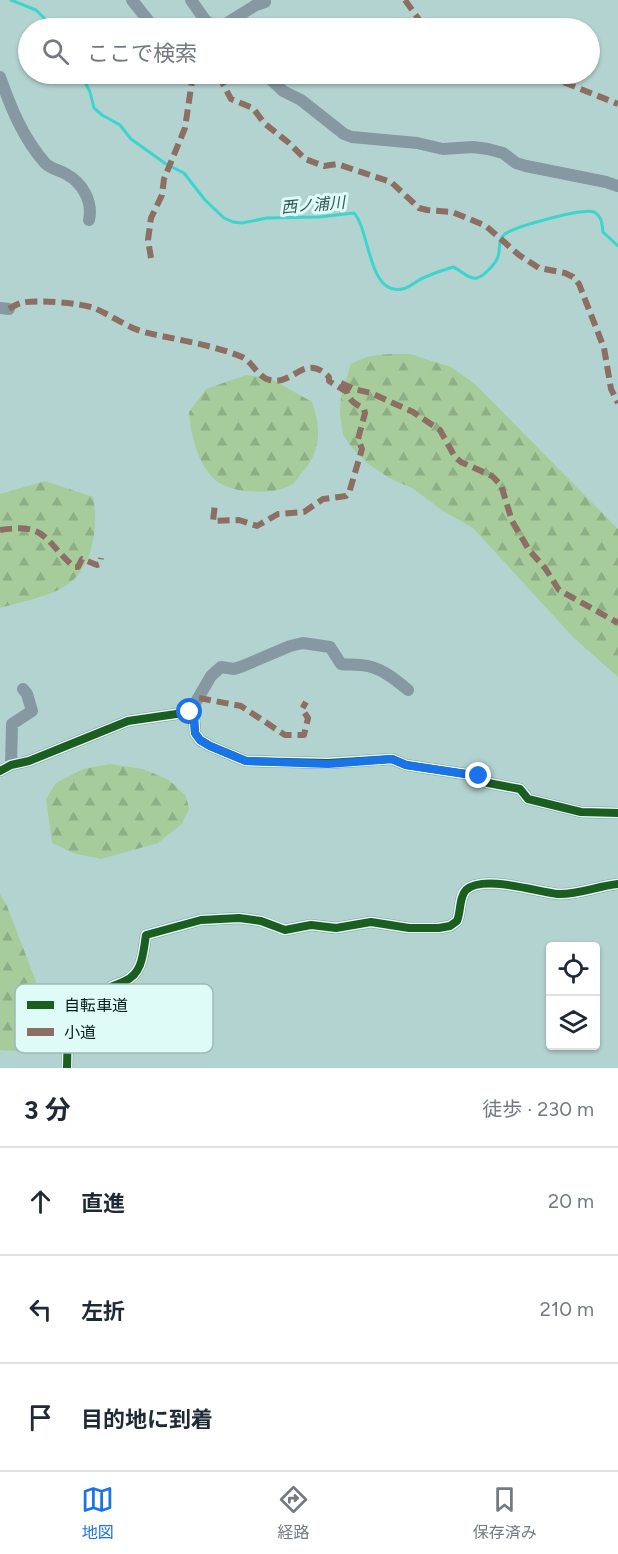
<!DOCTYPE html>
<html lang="ja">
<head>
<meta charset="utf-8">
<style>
  :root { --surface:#fff; --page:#f2f2f3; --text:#1f2937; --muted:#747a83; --line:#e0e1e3; --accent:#1a73e8 }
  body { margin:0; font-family:Figtree,"Noto Sans JP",sans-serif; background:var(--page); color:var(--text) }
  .controls { position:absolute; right:18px; bottom:18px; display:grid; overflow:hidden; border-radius:6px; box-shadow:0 2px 4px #0004 }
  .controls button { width:54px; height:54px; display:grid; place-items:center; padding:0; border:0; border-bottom:2px solid var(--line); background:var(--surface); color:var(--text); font:30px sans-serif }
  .stop { position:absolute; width:18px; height:18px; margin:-14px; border:4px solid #1a73e8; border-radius:50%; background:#fff }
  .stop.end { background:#1a73e8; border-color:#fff; box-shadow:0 2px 6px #0008 }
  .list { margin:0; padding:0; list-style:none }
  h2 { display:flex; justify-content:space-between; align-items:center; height:78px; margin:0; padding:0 24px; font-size:26px }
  h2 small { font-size:20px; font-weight:400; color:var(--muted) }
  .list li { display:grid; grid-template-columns:39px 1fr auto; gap:18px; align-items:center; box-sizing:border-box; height:108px; padding:0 24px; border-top:2px solid var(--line) }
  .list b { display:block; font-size:22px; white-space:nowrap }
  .list em { font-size:20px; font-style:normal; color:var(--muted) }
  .icon { flex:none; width:33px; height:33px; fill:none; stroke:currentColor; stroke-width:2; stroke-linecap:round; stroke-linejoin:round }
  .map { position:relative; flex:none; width:618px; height:1068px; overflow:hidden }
  .search { position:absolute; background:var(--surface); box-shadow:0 2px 4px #0004; left:18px; right:18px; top:18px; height:66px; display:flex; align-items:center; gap:15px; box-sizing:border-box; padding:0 21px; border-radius:33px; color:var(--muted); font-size:22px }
  .sheet { height:402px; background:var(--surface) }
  nav { display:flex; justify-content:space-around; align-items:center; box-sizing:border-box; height:84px; border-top:2px solid var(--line); background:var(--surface); font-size:16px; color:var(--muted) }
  nav a { display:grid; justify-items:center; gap:3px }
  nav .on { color:var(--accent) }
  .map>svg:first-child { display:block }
</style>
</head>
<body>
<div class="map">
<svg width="618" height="1068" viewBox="0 0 618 1068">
  <defs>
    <pattern id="forest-firs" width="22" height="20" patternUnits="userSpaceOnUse" patternTransform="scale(1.5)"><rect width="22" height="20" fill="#a7cc9c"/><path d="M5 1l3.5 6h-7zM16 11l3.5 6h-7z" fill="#8eaf86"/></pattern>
  </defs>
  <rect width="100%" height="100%" fill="#b3d3d0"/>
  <!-- forest -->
  <path fill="url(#forest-firs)" d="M 410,354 L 451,367 L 475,384 L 618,529 L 618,677 L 573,637 L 473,528 L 443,511 L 412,488 L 389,478 L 367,463 L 353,449 L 343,435 L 340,415 L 341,396 L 351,364 C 369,353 389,354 410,354 Z
    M 246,375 L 270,378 L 312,402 C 322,430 321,453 300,475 C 298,478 294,484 291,485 C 278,493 259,492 245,491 C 237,490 221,486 215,480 C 197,462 191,436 189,412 L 206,389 Z
    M 45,481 L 93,497 C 99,528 93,572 62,588 C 49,596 15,604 0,608 L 0,494 Z
    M 110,764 L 143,769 L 169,780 L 186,796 L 189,809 L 182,824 L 158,843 L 101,859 L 73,853 L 52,843 L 46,799 L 56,783 L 83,769 Z
    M 0,894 L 7,906 L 40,992 L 48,1030 L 41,1041 L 27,1052 L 0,1050 Z"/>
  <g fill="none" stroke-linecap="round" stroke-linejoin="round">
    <!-- stream -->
    <path stroke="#3dd4cd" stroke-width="3" d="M 11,0 L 36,10 L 54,28
      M 81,74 L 90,92 L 94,108 L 102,115 L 120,125 L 131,139 L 166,164 L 184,173 L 205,200 L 224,218 L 233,222 L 242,223 L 267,218 L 319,217 L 354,213 C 370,230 368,296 402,289 C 409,288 416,281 423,278 C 432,274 443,270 453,267 C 461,270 469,280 477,278 C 484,276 494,265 497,259 C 502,250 496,241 505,234 C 516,226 583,208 594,212 C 602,216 602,224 603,232 L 618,246"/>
    <!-- minor -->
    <path stroke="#8699a2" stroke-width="12" d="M 132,0 L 154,28
      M 191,0 L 205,20 L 217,28
      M 219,28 L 256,5 L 265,2
      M 265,74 L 283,91 L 301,100 L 344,134 L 352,137 L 417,143 L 443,149 L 473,147 L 488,149 L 503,153 L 516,163 L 526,166 L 606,182 L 618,186
      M 0,77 C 11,108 23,138 45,163 C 51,169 59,170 66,174 C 83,183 93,202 89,220
      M 0,308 L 9,309
      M 190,712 L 211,676 L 221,667 L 234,669 L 243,666 L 290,646 L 303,643 L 330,647 L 341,664 C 347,665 354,664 361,665 C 379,666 395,679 408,690
      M 11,765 L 12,724 L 32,711 L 27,694 L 23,689
      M 0,771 L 11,765 L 29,761 L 128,721 L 190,712 L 194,718 L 195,733 L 200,740 L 210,746 L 246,761 L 328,763 L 392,759 L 406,765 L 479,776 L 488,783 L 520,789 L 528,799 L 581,812 L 618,813
      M 67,1068 L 68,1022 L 72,1018 C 116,1025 100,1019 111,987 C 116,984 120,984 125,981 C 143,973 143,953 146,935 L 201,920 L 239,918 L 261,921 L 285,930 L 311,925 L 336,928 L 371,922 L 409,928 L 439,928 L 450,926 L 457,921 C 461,912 459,897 466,890 C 483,874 537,892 558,894 C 577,895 598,886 618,884"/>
    <!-- quiet -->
    <path stroke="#8d6e63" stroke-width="6" stroke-dasharray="12 6" stroke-linecap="butt" d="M 405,0 L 425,28
      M 223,74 L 223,84 L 231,99 L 253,108 L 264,123 L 289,143 L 305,159 L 324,166 L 337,164 L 391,182 L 419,208 L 427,210 L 452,212 L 479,223 L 486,226 L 519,255 L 539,268 L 565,273 L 573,277 L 579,284 L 604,348 L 611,389 L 618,403
      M 529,74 L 556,79 L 618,104
      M 151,258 L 148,240 L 151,218 L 162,195 L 164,179 L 185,128 L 193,74
      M 9,309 C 12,307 17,304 21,303 C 35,299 80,303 94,308 C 111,315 126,327 144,332 C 176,340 211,344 242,357 C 253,362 258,378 270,380 C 294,386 304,352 329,377 L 329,381 L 347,392 C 349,401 357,405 364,409 L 365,413 L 358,439 L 362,449 L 349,493 L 346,496 L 323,499 L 304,512 L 278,514 L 257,526 L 239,520 L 213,521 L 215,504
      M 341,383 L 354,389 L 371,393 L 413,412 L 440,430 L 455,457 L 461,462 L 492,476 L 501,485 L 512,521 L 529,550 L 545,568 L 559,590 L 618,623
      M 0,530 C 47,523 43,539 74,567 L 78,567 L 82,559 L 97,565 L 100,564 L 101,558
      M 199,698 L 241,706 L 285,735 L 304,735 L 308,718 L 302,709 L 306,702"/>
    <!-- cycleway casing -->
    <g stroke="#defbf8" stroke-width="11">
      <path id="cycleway" d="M 0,771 L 11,765 L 29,761 L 128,721 L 190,712 L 194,718 L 195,733 L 200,740 L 210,746 L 246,761 L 328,763 L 392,759 L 406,765 L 479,776 L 488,783 L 520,789 L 528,799 L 581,812 L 618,813
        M 67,1068 L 68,1022 L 72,1018 C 116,1025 100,1019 111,987 C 116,984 120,984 125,981 C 143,973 143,953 146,935 L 201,920 L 239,918 L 261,921 L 285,930 L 311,925 L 336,928 L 371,922 L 409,928 L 439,928 L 450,926 L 457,921 C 461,912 459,897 466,890 C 483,874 537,892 558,894 C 577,895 598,886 618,884"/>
    </g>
    <!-- cycleway -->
    <use href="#cycleway" stroke="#1b5e20" stroke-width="8"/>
  </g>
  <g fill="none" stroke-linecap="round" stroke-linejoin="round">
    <!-- route -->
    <path stroke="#1a73e8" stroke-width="8" d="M 190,712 L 194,718 L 195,733 L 200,740 L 210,746 L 246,761 L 328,764 L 392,759 L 406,765 L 479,776"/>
  </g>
  <g text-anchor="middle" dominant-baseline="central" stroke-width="6" stroke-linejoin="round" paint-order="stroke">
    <!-- water labels -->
    <g font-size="16" font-style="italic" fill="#375957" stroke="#defbf8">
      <text transform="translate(313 205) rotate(-5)">西ノ浦川</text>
    </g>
  </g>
  <!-- legend -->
  <rect x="15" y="984" width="198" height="69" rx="9" fill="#defbf8" stroke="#9eb9b6" stroke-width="1.5"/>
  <rect x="27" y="1001" width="27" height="8" fill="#1b5e20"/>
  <rect x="27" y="1028" width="27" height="8" fill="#8d6e63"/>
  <g font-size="16" fill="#071f1d">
    <text x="64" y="1011">自転車道</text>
    <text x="64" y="1038">小道</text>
  </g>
</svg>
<div class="controls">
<button><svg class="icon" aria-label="locate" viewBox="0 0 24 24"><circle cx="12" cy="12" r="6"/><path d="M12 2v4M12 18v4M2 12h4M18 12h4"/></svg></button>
<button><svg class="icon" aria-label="layers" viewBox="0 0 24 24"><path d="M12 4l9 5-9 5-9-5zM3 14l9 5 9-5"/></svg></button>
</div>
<div class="stop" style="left:190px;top:712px"></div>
<div class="stop end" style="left:479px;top:776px"></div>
<div class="search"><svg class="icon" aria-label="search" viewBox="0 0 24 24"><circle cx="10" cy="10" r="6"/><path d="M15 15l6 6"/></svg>ここで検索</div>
</div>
<section class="sheet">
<h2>3 分<small>徒歩 · 230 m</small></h2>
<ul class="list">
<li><svg class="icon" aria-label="ahead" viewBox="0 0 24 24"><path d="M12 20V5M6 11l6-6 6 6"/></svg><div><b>直進</b></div><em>20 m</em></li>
<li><svg class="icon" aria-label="left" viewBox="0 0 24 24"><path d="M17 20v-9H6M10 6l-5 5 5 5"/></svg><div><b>左折</b></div><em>210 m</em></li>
<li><svg class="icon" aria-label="arrive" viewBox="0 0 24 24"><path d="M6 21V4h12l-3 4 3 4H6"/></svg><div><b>目的地に到着</b></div></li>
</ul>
</section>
<nav>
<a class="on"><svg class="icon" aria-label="map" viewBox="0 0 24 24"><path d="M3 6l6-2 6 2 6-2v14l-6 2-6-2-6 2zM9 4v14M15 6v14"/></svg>地図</a>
<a><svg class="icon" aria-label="directions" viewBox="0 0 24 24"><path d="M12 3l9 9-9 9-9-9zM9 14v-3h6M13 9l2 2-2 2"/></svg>経路</a>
<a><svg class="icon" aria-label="saved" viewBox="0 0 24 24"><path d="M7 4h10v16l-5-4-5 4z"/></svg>保存済み</a>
</nav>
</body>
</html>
